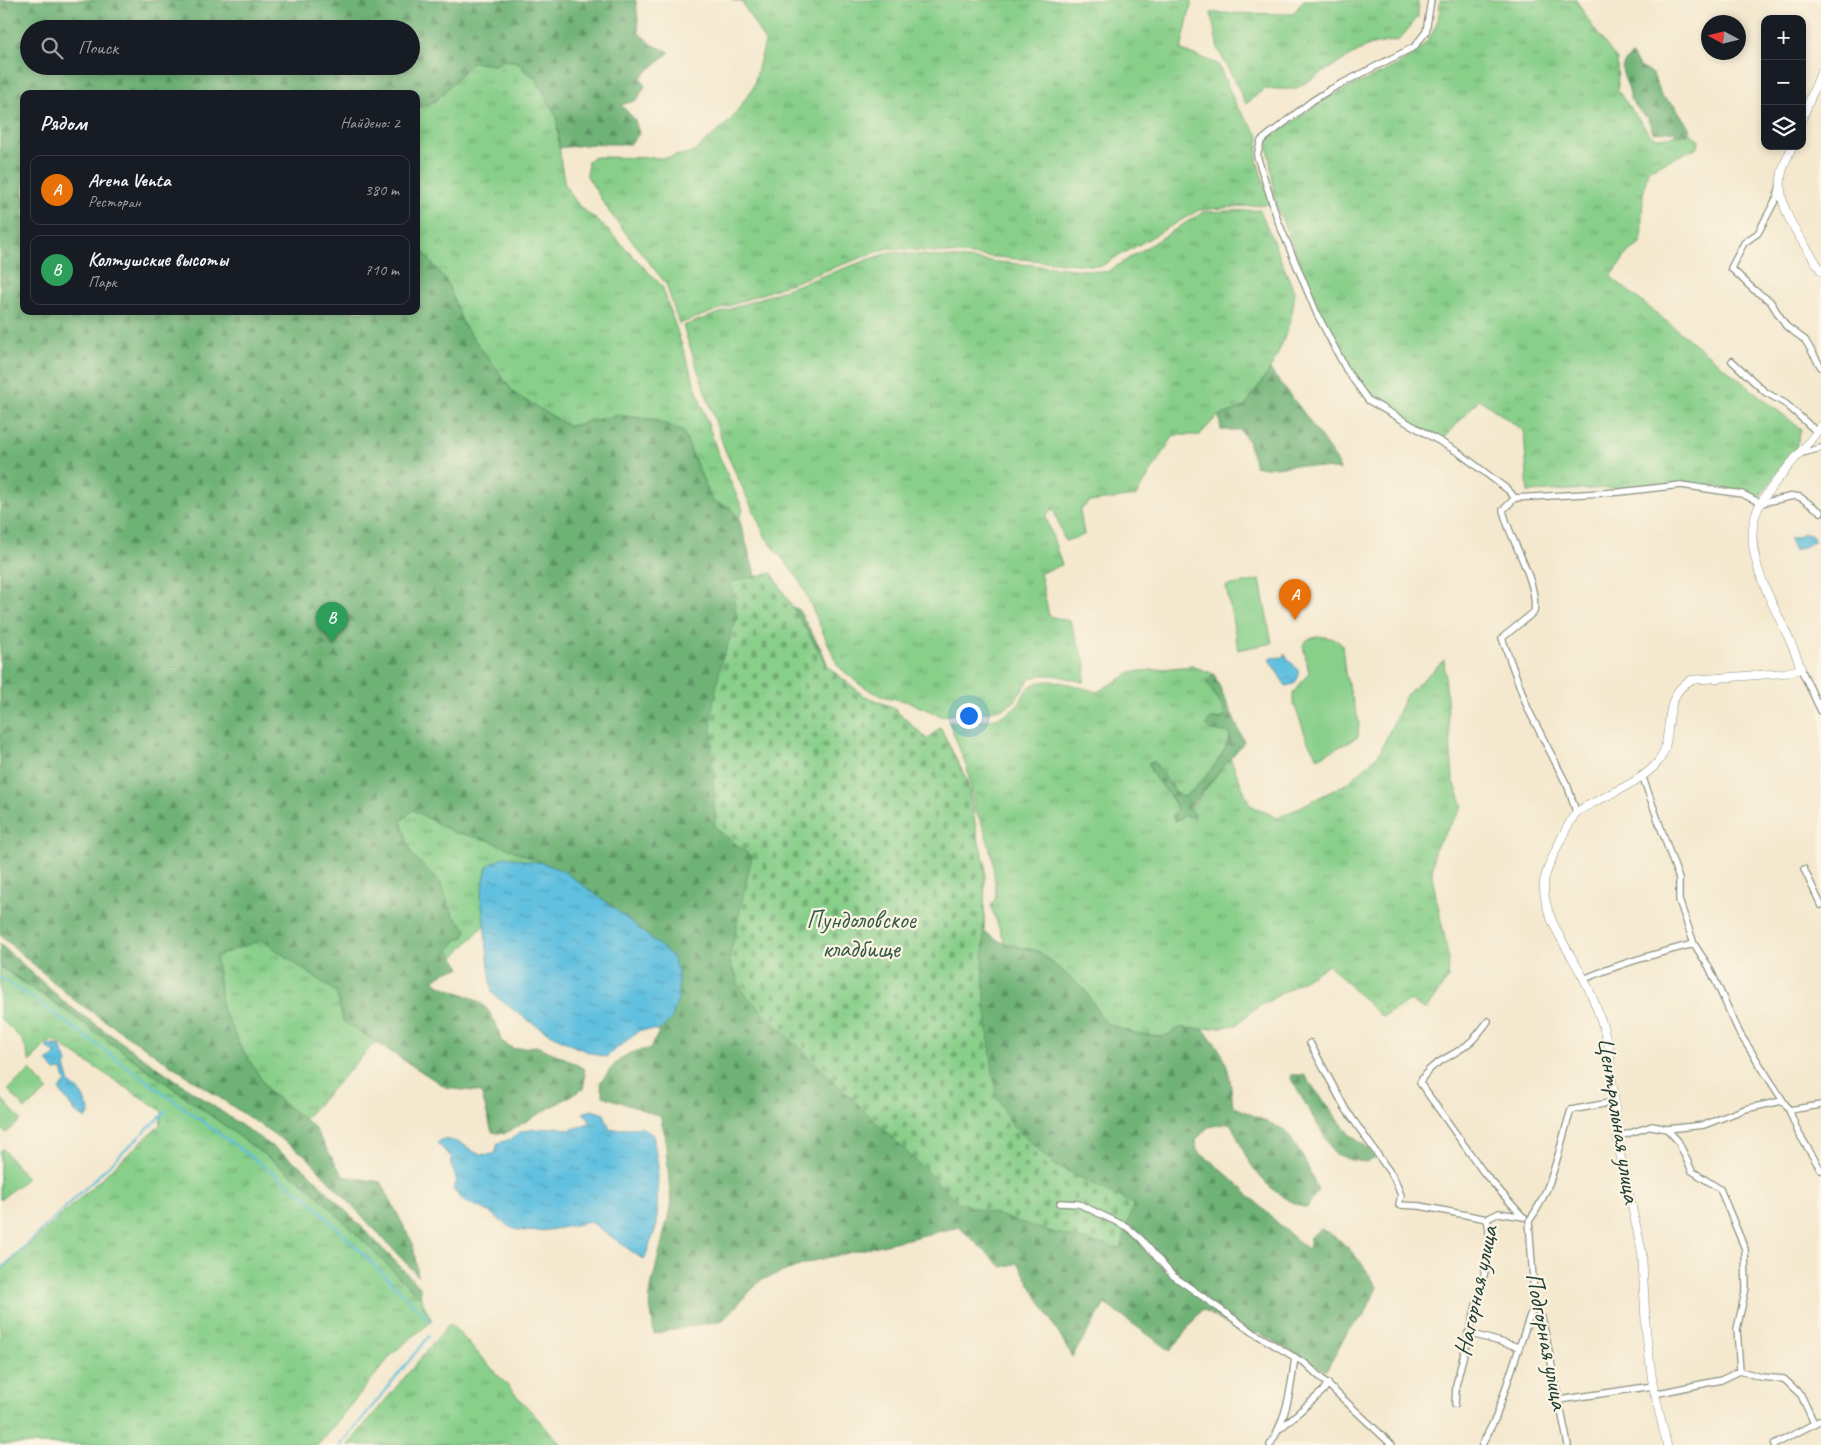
<!DOCTYPE html>
<html lang="ru">
<head>
<meta charset="utf-8">
<style>
  :root { --surface:#171b24; --page:#242831; --text:#f1f3f6; --muted:#9ea1a6; --line:#363941; --accent:#1a73e8 }
  body { margin:0; font-family:Caveat,sans-serif; background:var(--page); color:var(--text) }
  .controls { position:absolute; right:15px; top:15px; display:grid; overflow:hidden; border-radius:10px; box-shadow:0 2px 8px #0003 }
  .controls button { width:45px; height:45px; display:grid; place-items:center; padding:0; border:0; border-bottom:1px solid var(--line); background:var(--surface); color:var(--text); font:25px sans-serif }
  .compass { position:absolute; left:1701px; top:15px; width:45px; height:45px; border-radius:50%; background:var(--surface); box-shadow:0 2px 8px #0003; rotate:277deg }
  .you { position:absolute; left:968px; top:715px; width:18px; height:18px; margin:-12px; border:4px solid #fff; border-radius:50%; background:#1a73e8; box-shadow:0 0 0 8px #1a73e833 }
  .badge { display:grid; place-items:center; width:32px; height:32px; border-radius:50%; background:var(--accent); color:#fff; font-size:16px; font-weight:700 }
  .pin { position:absolute; translate:-50% -41px; filter:drop-shadow(0 1px 2px #0008) }
  .pin::after { content:''; position:absolute; top:26px; width:18px; height:15px; background:inherit; clip-path:polygon(0 0,100% 0,50% 100%) }
  .list { margin:0; padding:0; list-style:none }
  h2 { display:flex; justify-content:space-between; align-items:center; height:65px; margin:0; padding:0 20px; font-size:21px }
  h2 small { font-size:16px; font-weight:400; color:var(--muted) }
  .list li { display:grid; grid-template-columns:32px 1fr auto; gap:15px; align-items:center; box-sizing:border-box; height:70px; margin:0 10px 10px; padding:0 10px; border:1px solid var(--line); border-radius:10px }
  .list b { display:block; font-size:19px; white-space:nowrap }
  .list p { margin:0; font-size:16px; white-space:nowrap; color:var(--muted) }
  .list em { font-size:16px; font-style:normal; color:var(--muted) }
  .icon { flex:none; width:28px; height:28px; fill:none; stroke:currentColor; stroke-width:2; stroke-linecap:round; stroke-linejoin:round }
  .map { position:relative; flex:none; width:1821px; height:1445px; overflow:hidden }
  .search { position:absolute; background:var(--surface); box-shadow:0 2px 8px #0003; left:20px; top:20px; width:400px; height:55px; display:flex; align-items:center; gap:12px; box-sizing:border-box; padding:0 18px; border-radius:28px; color:var(--muted); font-size:19px }
  .panel { position:absolute; background:var(--surface); box-shadow:0 2px 8px #0003; left:20px; top:90px; width:400px; height:225px; border-radius:10px }
  .map>svg:first-child { display:block }
</style>
</head>
<body>
<div class="map">
<svg width="1821" height="1445" viewBox="0 0 1821 1445">
  <defs>
    <pattern id="grass-tufts" width="24" height="20" patternUnits="userSpaceOnUse" patternTransform="scale(1.25)"><rect width="24" height="20" fill="#88cf8a"/><path d="M3 7l-1-3M5 7V3M7 7l1-3M15 17l-1-3M17 17v-4M19 17l1-3" fill="none" stroke="#6fa972"/></pattern>
    <pattern id="forest-firs" width="22" height="20" patternUnits="userSpaceOnUse" patternTransform="scale(1.25)"><rect width="22" height="20" fill="#6eb276"/><path d="M5 1l3.5 6h-7zM16 11l3.5 6h-7z" fill="#5a9262"/></pattern>
    <pattern id="cemetery-stones" width="16" height="16" patternUnits="userSpaceOnUse" patternTransform="scale(1.25)"><rect width="16" height="16" fill="#88cf8a"/><path d="M2 7V4a2 2 0 0 1 4 0v3zM10 15v-3a2 2 0 0 1 4 0v3z" fill="#6fa972"/></pattern>
    <pattern id="water-ripples" width="26" height="14" patternUnits="userSpaceOnUse" patternTransform="scale(1.25)"><rect width="26" height="14" fill="#61c0df"/><path d="M2 4q2-2 4 0t4 0M15 11q2-2 4 0t4 0" fill="none" stroke="#4f9db6"/></pattern>
  </defs>
  <rect width="100%" height="100%" fill="#fcf5e5"/>
  <filter id="ink" filterUnits="userSpaceOnUse"><feTurbulence type="fractalNoise" baseFrequency=".02" numOctaves="2"/><feDisplacementMap in="SourceGraphic" scale="10" xChannelSelector="R" yChannelSelector="G"/><feConvolveMatrix kernelMatrix="1 2 1 2 8 2 1 2 1" color-interpolation-filters="sRGB"/></filter>
  <filter id="wash" filterUnits="userSpaceOnUse"><feTurbulence type="fractalNoise" baseFrequency=".0096" numOctaves="4" result="noise"/><feDisplacementMap in="SourceGraphic" scale="20" xChannelSelector="R" yChannelSelector="G"/><feGaussianBlur stdDeviation="1.12" result="paint"/><feColorMatrix in="noise" values="0 0 0 0 0 0 0 0 0 0 0 0 0 0 0 0 0 1.4 0 .05"/><feComposite in="paint" operator="in"/></filter>
  <g filter="url(#wash)">
    <rect width="100%" height="100%" fill="#f4e8ce"/>
    <!-- grass -->
    <path fill="url(#grass-tufts)" stroke="#54865f" fill-rule="evenodd" d="M 0,0 L 506,0 L 415,94 L 24,94 L 24,311 L 416,311 L 416,108 L 435,101 L 472,62 L 494,65 L 506,60 L 518,62 L 525,71 L 535,77 L 557,117 L 561,164 L 565,185 L 579,206 L 605,227 L 662,286 L 717,451 L 743,510 L 739,518 L 730,508 L 712,501 L 683,432 L 659,421 L 618,415 L 569,427 L 563,423 L 594,730 L 536,869 L 294,1130 L 70,969 ZM 29,29 L 411,29 L 411,66 L 29,66 Z
      M 731,0 L 1192,0 L 1181,50 L 1218,64 L 1237,107 L 1259,136 L 1257,160 L 1270,204 L 1199,210 L 1101,266 L 888,248 L 679,324 L 666,284 L 610,213 L 587,176 L 588,161 L 593,157 L 665,158 L 694,152 L 731,120 L 753,88 L 765,42 L 742,2 Z
      M 1304,0 L 1418,0 L 1418,17 L 1399,40 L 1367,46 L 1295,89 L 1264,89 L 1246,104 L 1218,49 L 1211,13 L 1293,14 Z
      M 1440,0 L 1576,0 L 1590,23 L 1617,60 L 1618,91 L 1651,136 L 1660,138 L 1690,133 L 1699,140 L 1698,147 L 1648,170 L 1643,195 L 1641,244 L 1628,252 L 1611,277 L 1801,429 L 1796,448 L 1758,499 L 1741,491 L 1697,484 L 1528,492 L 1524,431 L 1479,399 L 1443,440 L 1413,425 L 1372,398 L 1350,370 L 1333,342 L 1276,205 L 1267,140 C 1290,125 1313,105 1337,93 C 1379,72 1442,58 1440,0 Z
      M 1260,210 L 1294,291 C 1297,320 1266,386 1245,406 C 1238,412 1227,412 1219,416 C 1212,420 1206,429 1200,435 L 1174,435 L 1136,496 L 1089,502 L 1080,510 L 1084,535 L 1065,541 L 1053,508 L 1046,517 L 1062,565 L 1040,573 L 1049,616 L 1070,621 L 1086,665 L 1084,682 L 1054,675 L 1041,675 L 1030,679 L 1014,702 L 1004,708 L 978,714 L 962,713 L 941,716 L 909,702 L 881,696 L 859,684 L 838,666 L 800,581 L 766,538 L 725,450 L 683,326 L 890,252 L 1107,272 L 1203,212 Z
      M 1444,660 L 1453,779 L 1463,806 L 1434,850 L 1432,876 L 1449,960 L 1448,978 L 1426,1010 L 1410,1001 L 1382,1017 L 1329,965 L 1252,1011 L 1236,1025 L 1203,1029 L 1180,1028 L 1163,1037 L 1133,1033 L 1104,1023 L 1085,990 L 1038,951 L 1005,944 L 991,906 L 996,897 L 993,860 L 984,828 L 975,811 L 967,768 L 949,722 C 970,722 997,723 1015,708 C 1026,699 1021,686 1040,682 C 1057,678 1080,688 1097,692 L 1132,672 L 1192,666 L 1214,674 L 1207,680 L 1224,710 L 1225,716 L 1221,719 L 1210,719 L 1212,731 L 1227,732 L 1230,736 C 1226,753 1199,789 1183,797 L 1175,792 L 1170,781 L 1150,768 L 1176,805 L 1177,810 L 1172,817 L 1175,821 L 1185,816 L 1230,758 L 1250,805 L 1278,818 L 1348,783 L 1379,754 L 1406,695 Z
      M 0,967 L 81,1021 L 310,1188 L 421,1299 L 432,1321 L 394,1352 L 318,1445 L 0,1444 L 0,1271 L 160,1125 L 162,1111 L 53,1040 L 45,1045 L 30,1062 L 23,1041 L 0,1018 Z
      M 450,1323 L 562,1445 L 348,1445 Z"/>
    <!-- forest -->
    <path fill="url(#forest-firs)" stroke="#467855" fill-rule="evenodd" d="M 0,0 L 636,0 L 639,33 L 653,45 L 670,52 L 641,77 L 645,86 L 637,100 L 621,105 L 635,120 L 639,134 L 630,144 L 594,144 L 559,148 L 557,117 L 535,77 L 525,71 L 518,62 L 506,60 L 494,65 L 472,62 L 435,101 L 416,108 L 416,94 L 24,94 L 24,311 L 416,311 L 416,243 L 447,282 L 463,324 L 515,394 L 569,426 L 618,415 L 659,421 L 683,432 L 712,501 L 730,508 L 739,518 L 762,598 L 798,609 L 821,649 L 829,668 L 864,696 L 892,707 L 928,740 L 940,727 L 967,781 L 978,839 L 985,863 L 984,932 L 1005,944 L 1038,951 L 1085,990 L 1105,1023 L 1133,1033 L 1163,1037 L 1180,1028 L 1203,1029 C 1229,1057 1229,1069 1233,1106 L 1285,1130 L 1303,1157 L 1318,1190 L 1307,1208 C 1280,1201 1256,1177 1244,1152 C 1239,1142 1236,1132 1230,1123 L 1208,1127 L 1196,1140 L 1197,1151 C 1238,1179 1269,1219 1308,1249 L 1310,1237 L 1321,1229 C 1348,1242 1362,1262 1377,1287 L 1364,1316 L 1350,1328 L 1326,1371 L 1259,1333 L 1241,1333 L 1202,1309 L 1171,1351 L 1105,1304 L 1072,1357 L 1018,1263 L 1002,1267 L 959,1227 L 813,1261 L 761,1280 L 723,1320 L 654,1334 L 649,1296 L 671,1204 L 665,1135 L 660,1116 L 603,1096 L 600,1083 C 616,1062 623,1051 650,1049 L 660,1030 L 672,1018 L 543,863 L 488,840 L 453,832 L 413,810 L 401,821 L 412,855 L 440,882 L 453,915 L 467,929 L 464,937 L 455,941 L 449,950 L 461,968 L 447,971 L 433,980 C 442,987 448,989 458,992 C 486,1002 495,1014 501,1041 L 514,1049 L 536,1046 L 565,1058 L 584,1069 L 585,1078 L 583,1089 L 504,1134 L 492,1132 L 481,1092 L 447,1088 L 343,1021 L 336,992 L 262,940 L 216,956 L 222,1008 L 242,1049 L 270,1093 L 313,1126 L 343,1176 L 381,1182 L 413,1244 L 418,1276 L 305,1155 L 74,1000 L 0,935 ZM 29,29 L 411,29 L 411,66 L 29,66 Z
      M 1632,55 L 1640,67 L 1653,74 L 1661,96 L 1675,106 L 1690,129 L 1687,135 L 1676,136 L 1675,131 L 1653,133 L 1647,116 L 1643,115 L 1630,99 C 1631,80 1611,70 1632,55 Z
      M 1270,370 L 1301,409 L 1337,461 L 1340,470 L 1298,465 L 1264,468 L 1255,466 L 1248,441 L 1240,430 L 1221,430 L 1219,416 L 1244,407 Z
      M 1214,674 L 1244,742 L 1189,808 L 1195,815 L 1193,817 L 1185,816 L 1175,821 L 1172,817 L 1177,810 C 1173,792 1150,781 1149,762 L 1154,762 C 1161,770 1175,794 1183,797 C 1198,789 1227,753 1230,736 L 1227,732 L 1212,731 L 1206,725 L 1210,719 L 1221,719 L 1225,716 L 1224,710 L 1207,683 Z
      M 0,944 L 69,1006 L 306,1170 L 420,1287 L 421,1299 L 310,1188 L 81,1021 L 0,966 Z
      M 1292,1075 L 1304,1075 L 1350,1135 L 1370,1149 L 1375,1158 L 1366,1162 L 1351,1160 L 1334,1153 L 1291,1079 Z"/>
    <!-- cemetery -->
    <path fill="url(#cemetery-stones)" stroke="#54865f" d="M 772,573 L 829,668 L 864,696 L 892,707 L 928,740 L 940,727 L 967,781 L 978,839 L 985,863 L 983,969 L 987,1024 L 996,1095 L 1011,1125 L 1055,1165 L 1133,1204 L 1121,1249 L 1052,1232 L 959,1203 L 742,991 L 729,960 L 752,857 L 715,827 L 711,716 L 721,663 L 737,619 L 731,582 Z"/>
    <!-- pitch -->
    <path fill="#88cf8a" stroke="#54865f" d="M 1260,580 L 1272,643 L 1238,650 L 1226,586 Z
      M 1319,636 L 1336,639 L 1342,645 L 1345,673 L 1359,722 L 1358,737 L 1318,758 L 1308,742 L 1293,701 L 1293,693 L 1309,673 L 1303,645 L 1307,640 Z
      M 30,1070 L 48,1090 L 25,1109 L 8,1089 Z
      M 0,1097 L 21,1120 L 6,1133 L 0,1127 Z
      M 3,1149 L 27,1178 L 0,1200 L 0,1151 Z"/>
    <!-- water -->
    <path fill="url(#water-ripples)" stroke="#407e8a" d="M 1803,533 L 1813,536 L 1814,542 L 1794,551 L 1789,539 L 1798,537 Z
      M 1284,654 L 1298,670 L 1298,678 L 1294,684 L 1286,686 L 1270,661 L 1270,658 L 1284,657 Z
      M 503,857 L 543,863 L 563,871 L 613,907 L 672,956 L 678,972 L 678,998 L 672,1018 L 660,1030 L 640,1030 L 606,1057 C 570,1050 520,1017 492,993 L 481,896 L 487,867 Z
      M 50,1044 L 60,1046 L 67,1062 L 65,1066 L 70,1084 L 80,1091 L 90,1112 L 86,1119 L 75,1112 L 59,1089 L 66,1083 L 62,1070 L 55,1071 L 47,1061 L 56,1054 L 46,1047 Z
      M 592,1110 L 604,1114 L 610,1130 L 641,1127 L 653,1135 L 658,1166 L 657,1225 L 644,1260 L 591,1222 C 569,1225 533,1237 512,1228 C 503,1225 496,1215 487,1211 C 469,1201 467,1208 453,1189 L 457,1181 L 451,1165 L 452,1158 L 437,1143 L 443,1139 C 448,1140 455,1141 460,1143 C 476,1151 473,1156 495,1154 L 498,1143 L 511,1139 L 522,1131 L 556,1127 L 570,1130 L 589,1123 L 589,1118 L 583,1113 Z"/>
    <g fill="none" stroke-linecap="round" stroke-linejoin="round">
      <!-- stream -->
      <path stroke="#61c0df" stroke-width="2" d="M 0,977 L 38,1002 L 306,1197 L 431,1322
        M 0,1270 L 166,1111
        M 341,1445 L 429,1336"/>
    </g>
  </g>
  <g filter="url(#ink)">
    <g fill="none" stroke-linecap="round" stroke-linejoin="round">
      <!-- minor casing -->
      <g stroke="#8a9281" stroke-width="8">
        <path id="minor" d="M 1431,0 L 1426,32 L 1414,47 L 1331,89 L 1312,101 L 1261,141 L 1257,156 L 1278,221 L 1317,314 L 1347,371 L 1368,400 L 1458,452 L 1508,490 L 1515,498
          M 1780,185 L 1777,197 L 1758,233 L 1744,243 L 1731,268 L 1754,290 L 1770,301 L 1786,326 L 1805,340 L 1821,367
          M 1732,361 L 1765,392 L 1786,404 L 1817,432
          M 1799,454 L 1821,448
          M 1801,669 L 1821,711
          M 1642,775 L 1679,879 L 1679,900 L 1694,944 L 1709,967 L 1740,1034 L 1789,1110 L 1798,1132 L 1821,1170
          M 1576,812 L 1568,787 L 1528,709 L 1502,638 L 1534,612 C 1539,581 1510,542 1503,510 L 1515,498 L 1620,492 L 1681,485 L 1742,494 L 1761,503 L 1794,496 L 1800,497 L 1821,512
          M 1804,869 L 1821,905
          M 1584,979 C 1619,964 1657,953 1694,944
          M 1488,1021 C 1482,1029 1476,1038 1468,1044 C 1451,1058 1429,1062 1420,1083 L 1484,1173 L 1523,1217
          M 1310,1043 L 1345,1108 L 1394,1178 L 1401,1195 L 1399,1205 L 1420,1206 L 1487,1219
          M 1789,1110 L 1821,1105
          M 1667,1129 L 1704,1125 L 1745,1109 L 1782,1101
          M 1617,1137 L 1652,1126 L 1667,1129 L 1678,1141 L 1692,1171 L 1720,1189 L 1745,1249 L 1746,1288 L 1737,1329 L 1740,1371
          M 1060,1203 L 1079,1204 L 1127,1227 L 1141,1239 L 1172,1275 L 1254,1333 L 1306,1364 L 1392,1445
          M 1468,1333 L 1519,1347
          M 1654,1394 L 1721,1380 L 1740,1371 L 1761,1377 L 1784,1379 L 1801,1395 L 1814,1423
          M 1559,1400 L 1653,1386
          M 1455,1404 L 1456,1385 L 1487,1263 L 1489,1229 L 1487,1219 L 1499,1213 L 1524,1217
          M 1281,1428 L 1323,1391 L 1328,1383
          M 1270,1445 C 1287,1417 1291,1389 1295,1357
          M 1482,1445 L 1496,1417 L 1530,1315 L 1535,1308
          M 1568,1445 L 1542,1317 L 1535,1308 L 1529,1221 C 1553,1189 1559,1147 1571,1110 L 1614,1102
          M 1774,1445 L 1821,1420"/>
      </g>
      <!-- tertiary casing -->
      <g stroke="#8a9281" stroke-width="9">
        <path id="tertiary" d="M 1802,119 L 1821,72
          M 1792,146 C 1789,155 1784,163 1782,172 C 1774,210 1804,241 1821,271
          M 1667,1445 L 1653,1386 L 1646,1331 L 1642,1252 L 1619,1149 L 1609,1048 C 1603,1023 1594,999 1583,977 C 1568,949 1542,915 1544,883 C 1545,869 1567,826 1575,814 C 1579,809 1589,805 1595,802 C 1616,791 1643,780 1658,762 C 1676,739 1659,697 1691,680 L 1785,673 L 1801,669 C 1787,620 1730,551 1762,501 C 1779,474 1803,452 1821,426"/>
      </g>
      <!-- minor -->
      <use href="#minor" stroke="#fff" stroke-width="5.5"/>
      <!-- tertiary -->
      <use href="#tertiary" stroke="#fff" stroke-width="8"/>
    </g>
  </g>
  <g text-anchor="middle" dominant-baseline="central" stroke-width="4.5" stroke-linejoin="round" paint-order="stroke">
    <!-- park labels -->
    <g font-size="25" fill="#345a45" stroke="#fcf5e5">
      <text x="861" y="920">Пундоловское<tspan x="861" dy="29">кладбище</tspan></text>
    </g>
    <!-- street labels -->
    <g font-size="25" fill="#1f3d34" stroke="#fcf5e5">
      <text transform="translate(1619 1120) rotate(81)">Центральная улица</text>
      <text transform="translate(1476 1291) rotate(-78)">Нагорная улица</text>
      <text transform="translate(1547 1341) rotate(79)">Подгорная улица</text>
    </g>
  </g>
</svg>
<div class="controls">
<button>+</button>
<button>−</button>
<button><svg class="icon" aria-label="layers" viewBox="0 0 24 24"><path d="M12 4l9 5-9 5-9-5zM3 14l9 5 9-5"/></svg></button>
</div>
<svg class="compass" viewBox="-18 -18 36 36"><path d="M0-13l5 13h-10z" fill="#e53935"/><path d="M0 13l5-13h-10z" fill="#9ea1a6"/></svg>
<div class="you"></div>
<div class="pin badge" style="left:1295px;top:620px;background:#e8710a">A</div>
<div class="pin badge" style="left:332px;top:643px;background:#2e9e5b">B</div>
<div class="search"><svg class="icon" aria-label="search" viewBox="0 0 24 24"><circle cx="10" cy="10" r="6"/><path d="M15 15l6 6"/></svg>Поиск</div>
<section class="panel">
<h2>Рядом<small>Найдено: 2</small></h2>
<ul class="list">
<li><span class="badge" style="background:#e8710a">A</span><div><b>Arena Venta</b><p>Ресторан</p></div><em>380 m</em></li>
<li><span class="badge" style="background:#2e9e5b">B</span><div><b>Колтушские высоты</b><p>Парк</p></div><em>710 m</em></li>
</ul>
</section>
</div>
</body>
</html>
